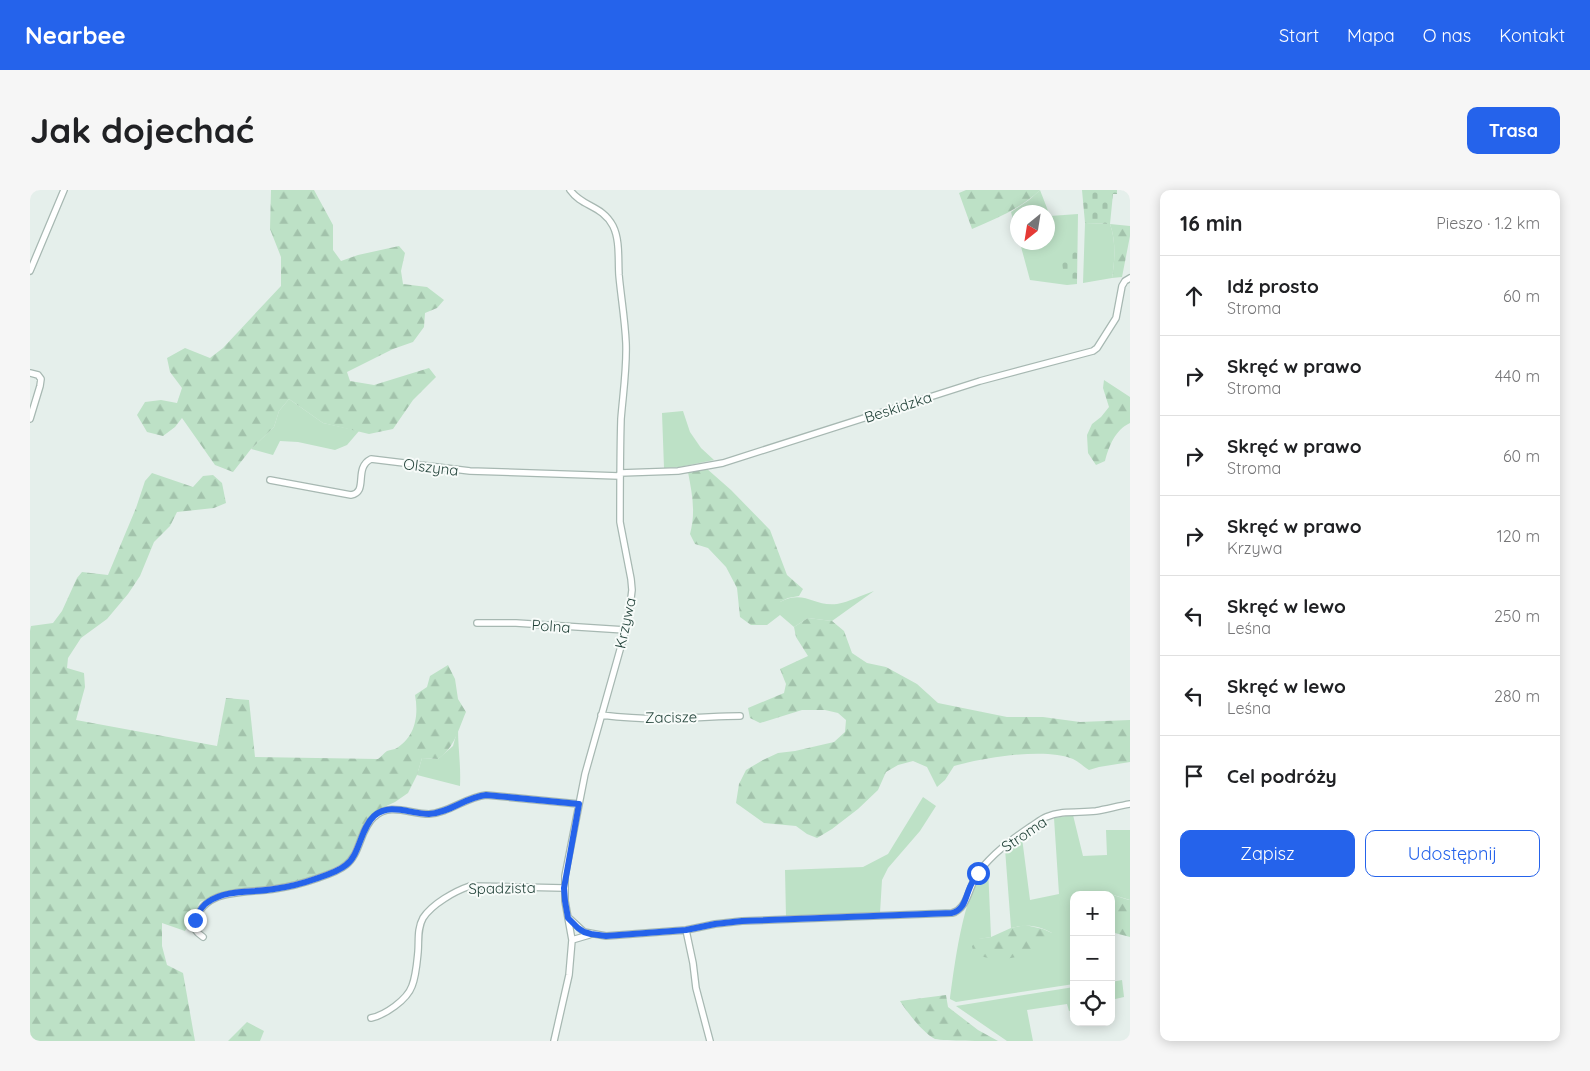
<!DOCTYPE html>
<html lang="pl">
<head>
<meta charset="utf-8">
<style>
  :root { --surface:#fff; --page:#f6f6f6; --text:#202124; --muted:#757577; --line:#e0e0e0; --accent:#2563eb }
  body { margin:0; font-family:Quicksand,sans-serif; background:var(--page); color:var(--text) }
  .controls { position:absolute; right:15px; bottom:15px; display:grid; overflow:hidden; border-radius:10px; box-shadow:0 2px 12px #0003 }
  .controls button { width:45px; height:45px; display:grid; place-items:center; padding:0; border:0; border-bottom:1px solid var(--line); background:var(--surface); color:var(--text); font:25px sans-serif }
  .compass { position:absolute; left:980px; top:15px; width:45px; height:45px; border-radius:50%; background:var(--surface); box-shadow:0 2px 12px #0003; rotate:210deg }
  .stop { position:absolute; width:15px; height:15px; margin:-11px; border:4px solid #2563eb; border-radius:50%; background:#fff }
  .stop.end { background:#2563eb; border-color:#fff; box-shadow:0 1px 5px #0008 }
  .list { margin:0; padding:0; list-style:none }
  h2 { display:flex; justify-content:space-between; align-items:center; height:65px; margin:0; padding:0 20px; font-size:21px }
  h2 small { font-size:16px; font-weight:400; color:var(--muted) }
  .list li { display:grid; grid-template-columns:32px 1fr auto; gap:15px; align-items:center; box-sizing:border-box; height:80px; padding:0 20px; border-top:1px solid var(--line) }
  .list b { display:block; font-size:19px; white-space:nowrap }
  .list p { margin:0; font-size:16px; white-space:nowrap; color:var(--muted) }
  .list em { font-size:16px; font-style:normal; color:var(--muted) }
  .actions { display:flex; gap:10px; padding:15px 20px }
  .actions a { flex:1; padding:11px 0; border:1px solid var(--accent); border-radius:10px; text-align:center; font-size:18px; color:var(--accent) }
  .actions .main { background:var(--accent); color:#fff }
  .icon { flex:none; width:28px; height:28px; fill:none; stroke:currentColor; stroke-width:2; stroke-linecap:round; stroke-linejoin:round }
  .map { position:relative; flex:none; width:1100px; height:851px; overflow:hidden; border-radius:10px }
  header { display:flex; align-items:center; gap:30px; box-sizing:border-box; height:70px; padding:0 25px; background:var(--accent); color:#fff }
  header strong { font-size:24px }
  nav { display:flex; gap:28px; margin-inline-start:auto; font-size:18px }
  .intro { display:flex; align-items:center; justify-content:space-between; box-sizing:border-box; height:120px; padding:0 30px }
  h1 { margin:0; font-size:35px }
  .button { padding:12px 22px; border-radius:10px; background:var(--accent); color:#fff; font-size:18px; font-weight:700 }
  main { display:flex; gap:30px; padding:0 30px }
  aside { flex:1; background:var(--surface); border-radius:10px; box-shadow:0 2px 12px #0003 }
  .map>svg:first-child { display:block }
</style>
</head>
<body>
<header>
<strong>Nearbee</strong>
<nav><a>Start</a><a>Mapa</a><a>O nas</a><a>Kontakt</a></nav>
</header>
<div class="intro"><h1>Jak dojechać</h1><a class="button">Trasa</a></div>
<main>
<div class="map">
<svg width="1100" height="851" viewBox="0 0 1100 851">
  <defs>
    <pattern id="forest-firs" width="22" height="20" patternUnits="userSpaceOnUse" patternTransform="scale(1.25)"><rect width="22" height="20" fill="#bde1c6"/><path d="M5 1l3.5 6h-7zM16 11l3.5 6h-7z" fill="#a2c2ab"/></pattern>
    <pattern id="cemetery-stones" width="16" height="16" patternUnits="userSpaceOnUse" patternTransform="scale(1.25)"><rect width="16" height="16" fill="#bde1c6"/><path d="M2 7V4a2 2 0 0 1 4 0v3zM10 15v-3a2 2 0 0 1 4 0v3z" fill="#a2c2ab"/></pattern>
  </defs>
  <rect width="100%" height="100%" fill="#e5efeb"/>
  <!-- green -->
  <path fill="#bde1c6" d="M 1010,0 L 1020,26 L 1048,24 L 1047,94 L 1037,95 L 1000,90 L 990,53 L 1018,52 L 1018,22 L 988,22 L 987,45 L 981,22 L 999,10 Z
    M 1055,33 L 1080,34 C 1086,51 1085,70 1082,88 L 1053,93 Z
    M 259,209 L 293,233 L 329,241 L 317,255 L 305,260 L 268,252 L 250,251 L 243,265 L 221,259 L 244,237 L 249,221 Z
    M 653,221 L 660,242 L 671,258 L 684,270 L 649,277 L 634,278 L 632,223 Z
    M 844,401 L 802,431 L 778,428 L 764,437 L 750,425 L 750,412 C 775,399 783,417 807,414 C 819,412 832,405 844,401 Z
    M 428,538 C 428,558 431,576 430,596 L 387,585 L 392,568 L 408,569 L 423,556 Z
    M 893,607 L 906,616 L 890,641 L 858,678 L 852,690 L 850,723 L 756,727 L 755,680 L 833,677 L 858,664 Z
    M 1043,625 L 1053,666 L 1077,665 L 1076,640 L 1100,640 L 1100,710 L 1070,701 L 1065,705 L 1044,705 L 1044,794 L 926,812 L 920,809 C 924,780 934,693 958,677 L 961,747 L 949,749 L 1022,743 C 1008,735 996,734 981,738 L 975,659 L 992,648 L 1000,710 L 1029,704 L 1024,628 Z
    M 1092,790 L 1094,807 L 1081,810 L 1081,792 Z
    M 1044,797 L 1044,820 L 1039,821 L 1037,814 L 997,820 L 1003,851 L 977,851 L 926,816 Z"/>
  <!-- forest -->
  <path fill="url(#forest-firs)" d="M 241,0 L 284,0 L 303,35 L 303,60 L 311,71 L 328,65 L 369,56 L 375,63 L 371,81 L 373,94 L 397,97 L 414,110 L 407,118 L 395,123 L 394,137 L 383,152 L 363,159 L 317,182 L 320,191 L 344,195 L 399,178 L 406,187 L 383,210 L 363,239 L 339,244 L 293,233 L 259,209 L 249,221 L 244,237 L 221,259 L 203,282 L 185,275 L 152,228 L 145,237 L 133,246 L 117,242 L 107,225 L 115,212 L 131,210 L 147,213 L 152,198 L 140,182 L 137,168 L 155,158 L 180,168 L 193,158 L 251,96 L 251,67 L 240,39 Z
    M 936,0 L 1010,0 C 990,19 967,28 942,39 L 929,3 Z
    M 1080,34 L 1100,36 L 1100,46 L 1092,87 L 1082,88 C 1085,70 1086,51 1080,34 Z
    M 1074,190 L 1100,207 L 1100,233 C 1085,240 1079,256 1075,271 L 1066,275 L 1058,263 L 1057,245 L 1062,234 L 1071,227 L 1079,217 L 1073,198 Z
    M 676,278 L 701,300 L 740,340 L 757,385 L 773,399 L 769,406 L 758,408 L 750,412 L 750,425 L 737,435 L 721,435 L 710,427 L 707,398 L 696,377 L 678,358 L 665,354 L 660,344 C 666,322 662,303 658,282 Z
    M 122,283 L 163,297 L 173,286 L 183,285 L 192,293 L 196,313 L 184,318 L 147,322 L 140,336 L 124,352 L 110,386 L 98,404 L 77,429 L 51,448 L 38,468 L 37,478 L 54,483 L 55,497 L 46,530 L 187,556 L 196,508 L 219,510 L 225,567 L 348,569 C 351,567 354,563 357,561 C 359,560 362,560 365,559 C 385,548 389,526 385,505 L 397,497 L 400,486 L 418,475 L 425,489 L 428,509 L 436,522 C 428,540 425,557 408,569 L 392,568 L 387,585 L 378,603 L 365,612 L 350,619 L 341,626 L 334,635 L 317,671 L 293,683 L 253,696 L 190,703 L 170,712 L 155,741 L 132,733 L 132,756 L 137,775 L 153,783 L 165,851 L 0,851 L 0,441 L 1,436 L 23,433 L 32,421 L 47,388 L 52,382 L 78,385 L 106,318 L 115,291 Z
    M 778,428 L 802,431 L 814,441 L 822,463 L 837,473 L 856,477 L 887,494 L 908,513 L 977,527 L 1013,527 L 1050,532 L 1100,530 L 1100,572 L 1069,577 L 1059,580 C 1054,577 1049,572 1043,569 C 1015,557 953,568 924,576 L 915,590 L 907,597 L 897,577 L 883,571 L 868,575 L 856,582 L 848,600 L 828,619 L 802,639 L 787,648 L 777,644 L 766,636 L 734,633 L 706,613 L 709,594 L 716,580 L 733,570 L 748,563 L 765,561 L 804,552 L 815,542 L 816,530 L 808,523 L 795,520 L 772,520 L 730,533 L 720,528 L 718,518 L 754,503 L 756,494 L 750,479 L 778,466 L 766,447 L 764,437 Z
    M 1070,701 L 1099,710 L 1100,710 L 1100,747 L 1081,742 L 1081,705 L 1065,705 Z
    M 995,735 L 1013,739 L 1022,743 C 1011,760 988,770 968,769 C 960,769 952,766 944,765 L 942,756 L 949,749 L 961,747 L 981,738 Z
    M 916,805 L 918,817 L 948,840 L 968,851 C 954,851 916,851 905,849 C 893,843 877,822 870,811 Z
    M 217,832 L 234,841 L 230,851 L 198,851 Z"/>
  <!-- cemetery -->
  <path fill="url(#cemetery-stones)" d="M 1052,0 L 1087,0 L 1087,4 L 1083,4 L 1080,34 L 1055,33 Z
    M 1047,60 L 1047,89 L 1035,88 L 1029,62 Z"/>
  <g fill="none" stroke-linecap="round" stroke-linejoin="round">
    <!-- street casing -->
    <g stroke="#a7b8b2" stroke-width="8">
      <path id="street" d="M 0,81 L 34,0
        M 0,183 L 8,185 L 11,189 L 10,196 L 0,229
        M 590,283 L 648,281 L 693,273 L 950,191 L 1063,161 L 1067,158 L 1086,128 L 1092,96 L 1095,91 L 1100,88
        M 240,290 L 321,305 C 339,302 323,278 341,269 L 440,281 L 589,286
        M 447,433 L 486,433 L 595,440
        M 571,525 C 597,528 623,530 648,528 C 669,528 689,526 710,526
        M 540,729 L 554,742 L 576,746 L 656,740 L 685,734 L 712,731 L 922,723 C 938,719 939,695 948,683 C 962,664 981,650 1000,637 C 1005,634 1011,629 1016,627 C 1032,620 1050,623 1066,621 C 1077,619 1089,616 1100,614
        M 656,740 L 663,773 L 666,798 L 680,851
        M 173,747 L 168,743 L 164,738 C 169,697 213,704 244,699 C 258,697 274,693 288,688 C 297,685 309,681 316,675 C 330,665 330,639 344,627 C 360,612 380,624 399,624 C 419,623 436,607 456,605 L 549,614
        M 542,750 L 559,745
        M 341,828 C 355,825 377,810 382,796 C 386,786 387,772 388,762 C 389,750 387,739 393,728 C 402,714 425,701 440,696 L 534,698
        M 524,851 L 539,785 L 542,750 L 535,711 L 535,686 L 555,584 L 597,435 L 600,416 L 602,400 L 601,389 L 590,332 C 590,298 590,263 591,229 C 593,204 597,178 596,153 C 595,130 591,107 589,85 C 588,69 590,50 583,36 C 572,15 552,17 540,0"/>
    </g>
    <!-- street -->
    <use href="#street" stroke="#fff" stroke-width="5.5"/>
  </g>
  <g fill="none" stroke-linecap="round" stroke-linejoin="round">
    <!-- route -->
    <path stroke="#2563eb" stroke-width="6" d="M 165,730 C 168,724 171,716 178,712 C 197,699 222,703 244,699 C 259,697 274,693 288,688 C 297,685 309,681 316,675 C 330,665 330,639 344,626 C 360,612 380,624 399,624 C 419,623 436,607 456,605 L 549,614 L 534,698 L 535,711 L 538,728 L 548,738 L 554,742 L 561,744 L 576,746 L 656,740 L 685,734 L 712,731 L 922,723 C 935,719 935,708 940,697 C 942,692 945,688 948,683"/>
  </g>
  <g text-anchor="middle" dominant-baseline="central" stroke-width="4" stroke-linejoin="round" paint-order="stroke">
    <!-- street labels -->
    <g font-size="15" fill="#23433a" stroke="#f7fbf9">
      <text transform="translate(868 217) rotate(-18)">Beskidzka</text>
      <text transform="translate(401 277) rotate(7)">Olszyna</text>
      <text transform="translate(595 433) rotate(-78)">Krzywa</text>
      <text transform="translate(521 436) rotate(4)">Polna</text>
      <text transform="translate(641 527) rotate(-1)">Zacisze</text>
      <text transform="translate(994 644) rotate(-34)">Stroma</text>
      <text transform="translate(472 698) rotate(-1)">Spadzista</text>
    </g>
  </g>
</svg>
<div class="controls">
<button>+</button>
<button>−</button>
<button><svg class="icon" aria-label="locate" viewBox="0 0 24 24"><circle cx="12" cy="12" r="6"/><path d="M12 2v4M12 18v4M2 12h4M18 12h4"/></svg></button>
</div>
<svg class="compass" viewBox="-18 -18 36 36"><path d="M0-13l5 13h-10z" fill="#e53935"/><path d="M0 13l5-13h-10z" fill="#757577"/></svg>
<div class="stop" style="left:948px;top:683px"></div>
<div class="stop end" style="left:165px;top:730px"></div>
</div>
<aside>
<h2>16 min<small>Pieszo · 1.2 km</small></h2>
<ul class="list">
<li><svg class="icon" aria-label="ahead" viewBox="0 0 24 24"><path d="M12 20V5M6 11l6-6 6 6"/></svg><div><b>Idź prosto</b><p>Stroma</p></div><em>60 m</em></li>
<li><svg class="icon" aria-label="right" viewBox="0 0 24 24"><path d="M7 20v-9h11M14 6l5 5-5 5"/></svg><div><b>Skręć w prawo</b><p>Stroma</p></div><em>440 m</em></li>
<li><svg class="icon" aria-label="right" viewBox="0 0 24 24"><path d="M7 20v-9h11M14 6l5 5-5 5"/></svg><div><b>Skręć w prawo</b><p>Stroma</p></div><em>60 m</em></li>
<li><svg class="icon" aria-label="right" viewBox="0 0 24 24"><path d="M7 20v-9h11M14 6l5 5-5 5"/></svg><div><b>Skręć w prawo</b><p>Krzywa</p></div><em>120 m</em></li>
<li><svg class="icon" aria-label="left" viewBox="0 0 24 24"><path d="M17 20v-9H6M10 6l-5 5 5 5"/></svg><div><b>Skręć w lewo</b><p>Leśna</p></div><em>250 m</em></li>
<li><svg class="icon" aria-label="left" viewBox="0 0 24 24"><path d="M17 20v-9H6M10 6l-5 5 5 5"/></svg><div><b>Skręć w lewo</b><p>Leśna</p></div><em>280 m</em></li>
<li><svg class="icon" aria-label="arrive" viewBox="0 0 24 24"><path d="M6 21V4h12l-3 4 3 4H6"/></svg><div><b>Cel podróży</b></div></li>
</ul>
<div class="actions"><a class="main">Zapisz</a><a>Udostępnij</a></div>
</aside>
</main>
</body>
</html>
